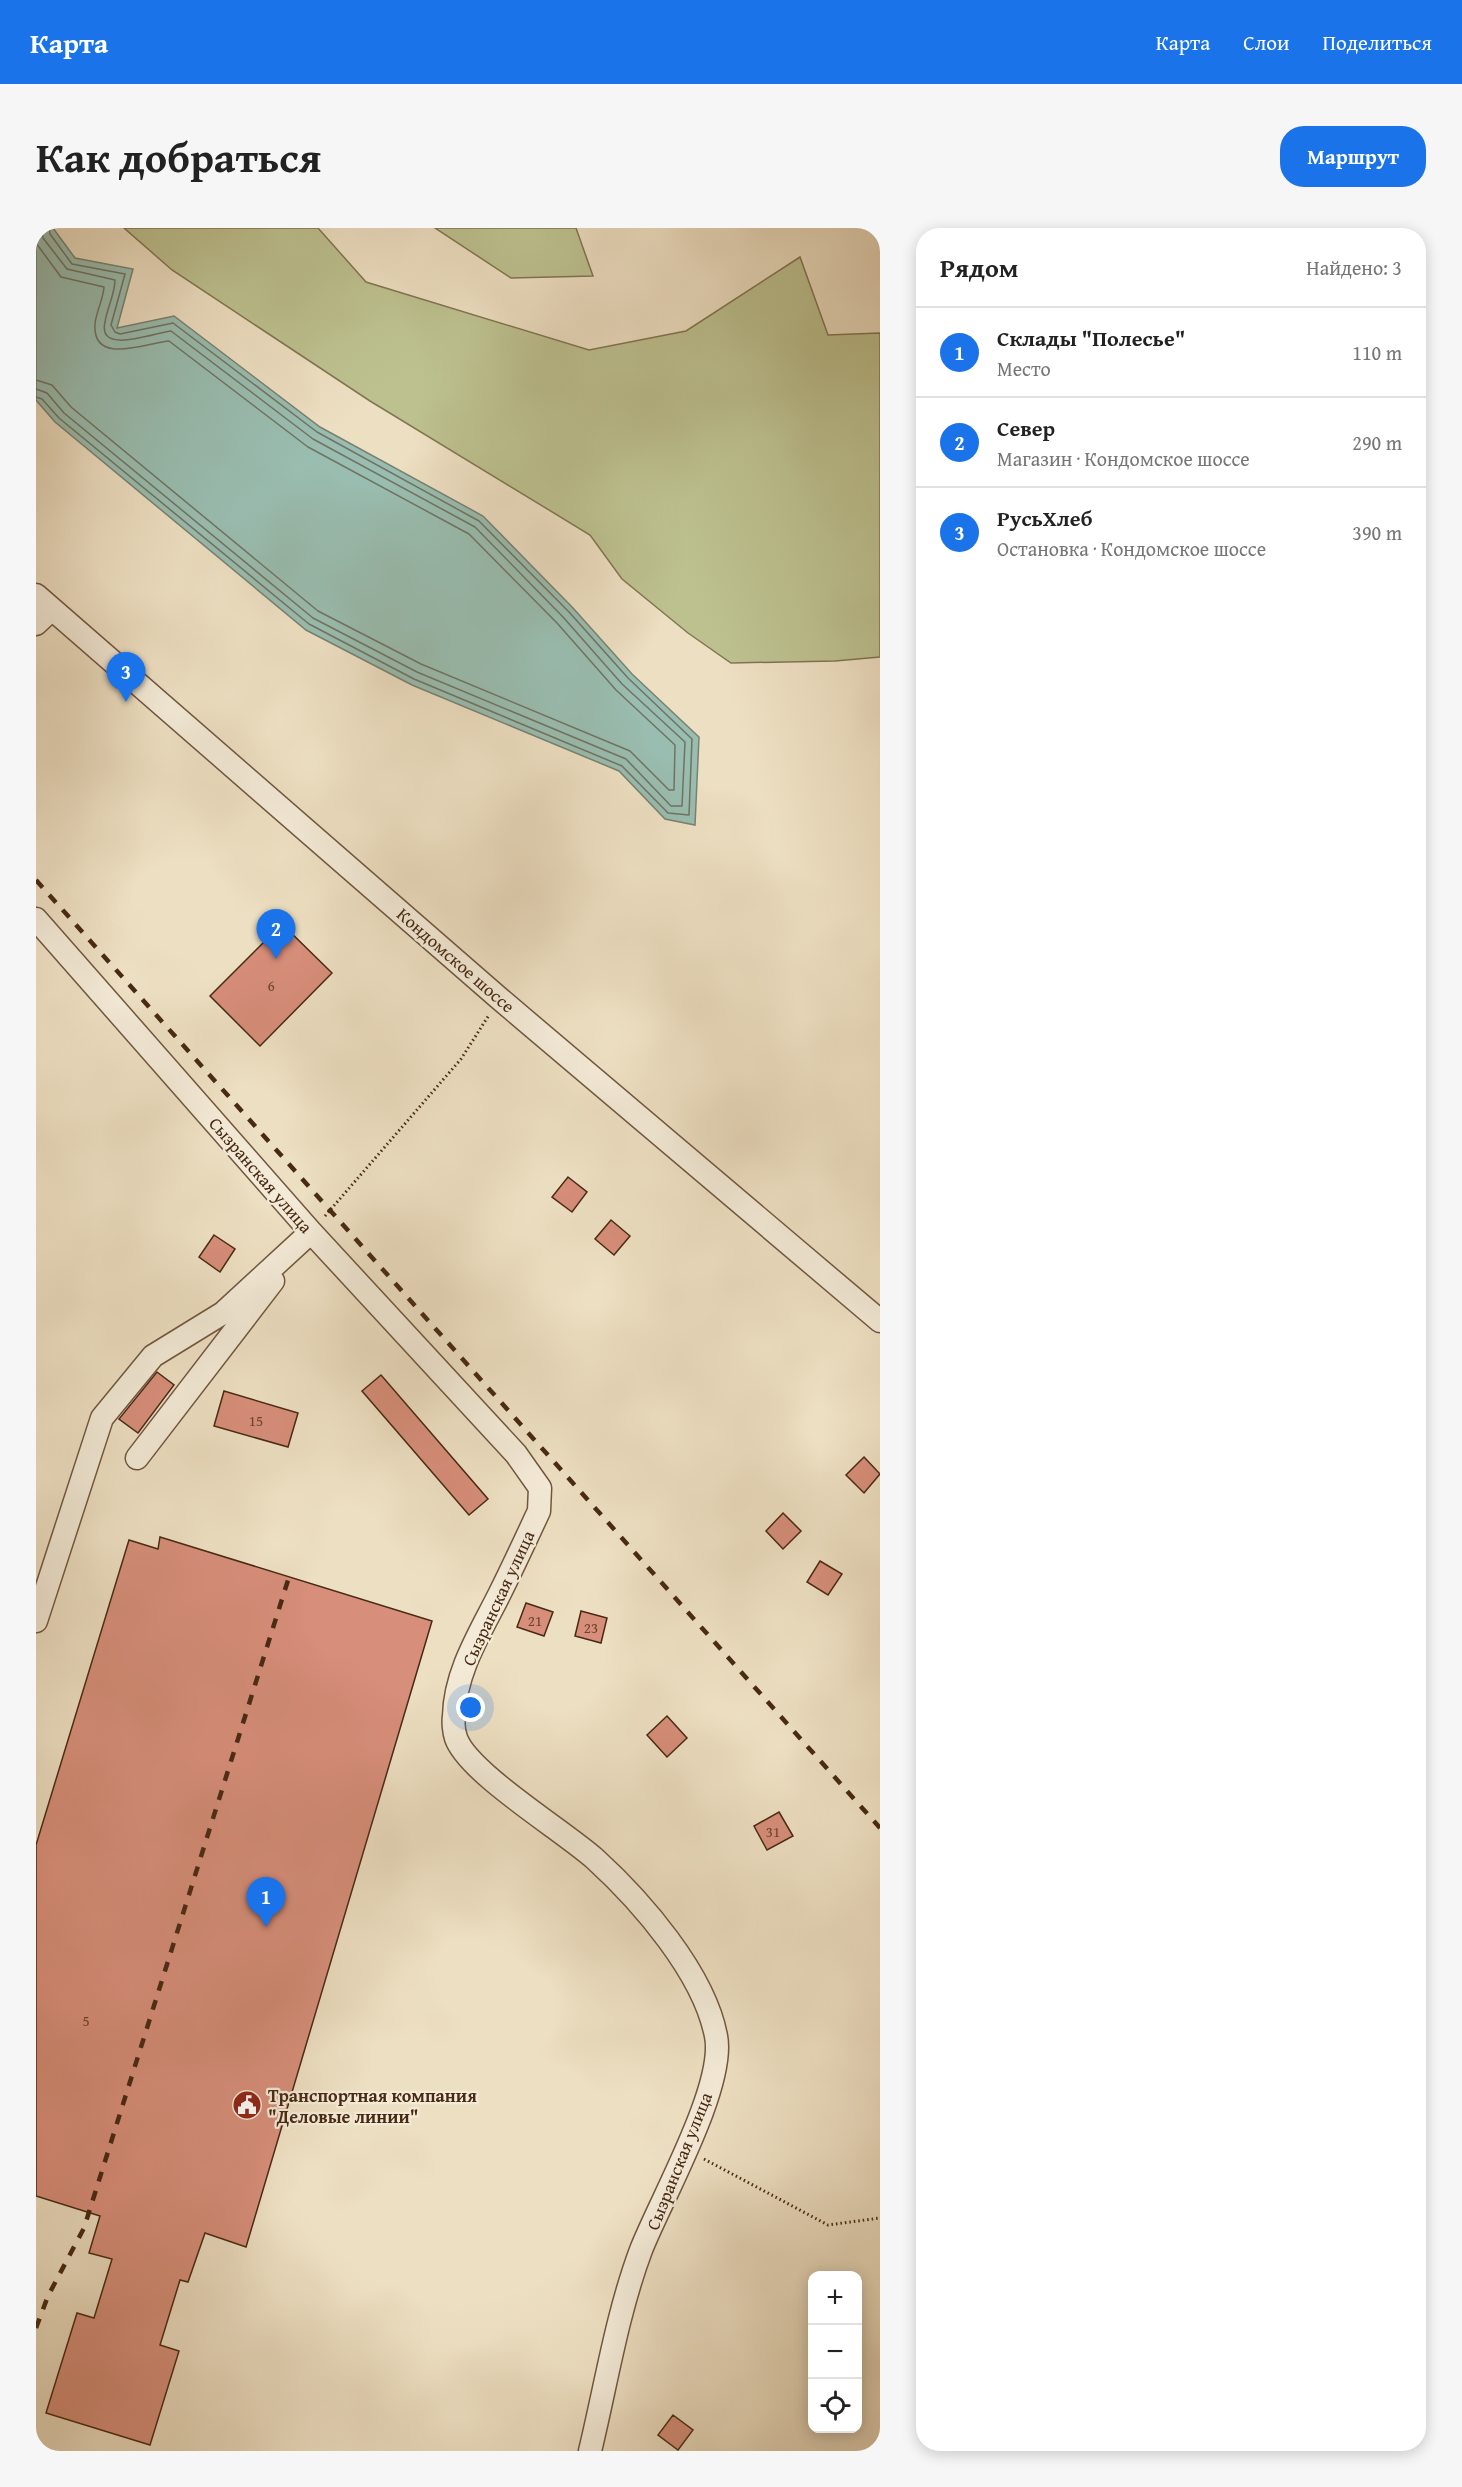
<!DOCTYPE html>
<html lang="ru">
<head>
<meta charset="utf-8">
<style>
  :root { --surface:#fff; --page:#f6f6f6; --text:#222; --muted:#767676; --line:#e0e0e0; --accent:#1a73e8 }
  body { margin:0; font-family:"Gentium Book Plus",serif; background:var(--page); color:var(--text) }
  .controls { position:absolute; right:18px; bottom:18px; display:grid; overflow:hidden; border-radius:12px; box-shadow:0 3px 15px #0003 }
  .controls button { width:54px; height:54px; display:grid; place-items:center; padding:0; border:0; border-bottom:2px solid var(--line); background:var(--surface); color:var(--text); font:30px sans-serif }
  .you { position:absolute; left:435px; top:1480px; width:21px; height:21px; margin:-15px; border:4px solid #fff; border-radius:50%; background:#1a73e8; box-shadow:0 0 0 9px #1a73e833 }
  .badge { display:grid; place-items:center; width:39px; height:39px; border-radius:50%; background:var(--accent); color:#fff; font-size:20px; font-weight:700 }
  .pin { position:absolute; translate:-50% -50px; filter:drop-shadow(0 2px 3px #0008) }
  .pin::after { content:''; position:absolute; top:32px; width:21px; height:18px; background:inherit; clip-path:polygon(0 0,100% 0,50% 100%) }
  .list { margin:0; padding:0; list-style:none }
  h2 { display:flex; justify-content:space-between; align-items:center; height:78px; margin:0; padding:0 24px; font-size:26px }
  h2 small { font-size:20px; font-weight:400; color:var(--muted) }
  .list li { display:grid; grid-template-columns:39px 1fr auto; gap:18px; align-items:center; box-sizing:border-box; height:90px; padding:0 24px; border-top:2px solid var(--line) }
  .list b { display:block; font-size:22px; white-space:nowrap }
  .list p { margin:0; font-size:20px; white-space:nowrap; color:var(--muted) }
  .list em { font-size:20px; font-style:normal; color:var(--muted) }
  .icon { flex:none; width:33px; height:33px; fill:none; stroke:currentColor; stroke-width:2; stroke-linecap:round; stroke-linejoin:round }
  .map { position:relative; flex:none; width:844px; height:2223px; overflow:hidden; border-radius:24px }
  header { display:flex; align-items:center; gap:36px; box-sizing:border-box; height:84px; padding:0 30px; background:var(--accent); color:#fff }
  header strong { font-size:28px }
  nav { display:flex; gap:33px; margin-inline-start:auto; font-size:21px }
  .intro { display:flex; align-items:center; justify-content:space-between; box-sizing:border-box; height:144px; padding:0 36px }
  h1 { margin:0; font-size:42px }
  .button { padding:15px 27px; border-radius:24px; background:var(--accent); color:#fff; font-size:21px; font-weight:700 }
  main { display:flex; gap:36px; padding:0 36px }
  aside { flex:1; background:var(--surface); border-radius:24px; box-shadow:0 3px 15px #0003 }
  .map>svg:first-child { display:block }
</style>
</head>
<body>
<header>
<strong>Карта</strong>
<nav><a>Карта</a><a>Слои</a><a>Поделиться</a></nav>
</header>
<div class="intro"><h1>Как добраться</h1><a class="button">Маршрут</a></div>
<main>
<div class="map">
<svg width="844" height="2223" viewBox="0 0 844 2223">
  <rect width="100%" height="100%" fill="#eddfc2"/>
  <filter id="stains"><feTurbulence type="fractalNoise" baseFrequency=".00333" numOctaves="4"/><feColorMatrix values="0 0 0 0 .2 0 0 0 0 .09 0 0 0 0 .02 0 0 0 .5 -.17"/></filter>
  <radialGradient id="worn" r=".72"><stop offset=".6" stop-color="#630" stop-opacity="0"/><stop offset="1" stop-color="#630" stop-opacity=".3"/></radialGradient>
  <!-- green -->
  <path fill="#bdc190" stroke="#827552" stroke-width="1.5" d="M 88,0 L 282,0 L 330,54 L 553,122 L 650,103 L 764,29 L 792,107 L 844,105 L 844,429 L 799,433 L 695,435 L 652,405 L 586,351 L 554,307 L 334,173 L 136,42 Z
    M 399,0 L 540,0 L 557,48 L 475,50 Z"/>
  <!-- water -->
  <path fill="#99bdb0" stroke="#798271" stroke-width="1.5" d="M 0,0 L 17,0 L 39,30 L 97,41 L 81,100 L 138,88 L 284,199 L 447,288 L 537,380 L 596,446 L 663,509 L 659,597 L 629,591 L 583,543 L 376,457 L 270,402 L 19,194 L 0,172 Z"/>
  <g fill="none" stroke-linecap="round" stroke-linejoin="round">
    <!-- shore -->
    <path stroke="#707362" stroke-width="1.5" d="M 0,15 L 25,49 L 68,59 C 67,72 60,84 59,96 C 56,139 113,114 133,113 L 272,219 L 433,306 L 521,395 L 580,462 L 639,517 L 638,562 L 633,562 L 594,523 L 385,436 L 282,383 L 35,179 L 16,157 L 0,152
      M 0,161 L 11,165 L 28,185 L 277,390 L 381,444 L 590,531 L 635,578 L 646,578 L 649,514 L 586,456 L 527,389 L 439,299 L 277,211 L 135,103 C 120,104 61,128 69,94 C 71,80 79,66 79,52 L 31,41 L 7,10 L 5,0
      M 0,169 L 6,171 L 23,190 L 273,396 L 378,451 L 586,538 L 632,585 L 653,587 L 656,511 L 592,450 L 533,384 L 443,293 L 281,204 L 137,95 L 84,106 L 79,104 L 75,97 L 89,46 L 36,36 L 14,6 L 13,0"/>
  </g>
  <!-- building -->
  <path fill="#d78e7a" stroke="#482913" stroke-width="1.5" d="M 246,696 L 296,745 L 224,818 L 174,768 Z
    M 532,949 L 551,964 L 536,984 L 516,969 Z
    M 575,992 L 594,1008 L 578,1027 L 559,1011 Z
    M 178,1007 L 199,1021 L 184,1044 L 163,1029 Z
    M 121,1144 L 138,1157 L 102,1205 L 83,1191 Z
    M 345,1147 L 452,1271 L 433,1287 L 326,1163 Z
    M 188,1163 L 262,1185 L 252,1219 L 178,1198 Z
    M 828,1229 L 844,1246 L 828,1265 L 810,1247 Z
    M 747,1285 L 765,1303 L 747,1321 L 730,1303 Z
    M 124,1309 L 396,1393 L 210,2019 L 169,2005 L 152,2054 L 144,2052 L 124,2117 L 143,2123 L 114,2217 L 10,2185 L 41,2085 L 58,2090 L 76,2031 L 53,2025 L 64,1988 L 0,1968 L 0,1617 L 93,1312 L 122,1321 Z
    M 784,1333 L 806,1346 L 792,1367 L 771,1354 Z
    M 490,1375 L 517,1384 L 508,1408 L 481,1399 Z
    M 545,1383 L 571,1390 L 565,1415 L 539,1408 Z
    M 631,1488 L 651,1510 L 631,1529 L 611,1507 Z
    M 743,1584 L 757,1608 L 731,1622 L 718,1598 Z
    M 637,2187 L 657,2202 L 642,2222 L 622,2207 Z"/>
  <g fill="none" stroke-linecap="round" stroke-linejoin="round">
    <!-- minor casing -->
    <g stroke="#71563f" stroke-width="25">
      <path id="minor" d="M 0,367 L 464,771 L 844,1093
        M 0,396 L 16,381
        M 0,691 L 275,1004 L 480,1226 L 504,1260 L 503,1283 C 490,1311 477,1339 463,1367 C 444,1405 419,1444 418,1488 C 417,1494 418,1504 420,1510 C 432,1545 528,1603 559,1631 C 605,1673 668,1745 680,1808 C 690,1858 624,1973 605,2022 C 581,2086 570,2157 554,2223
        M 101,1230 L 237,1053
        M 0,1393 L 66,1190 L 117,1128 L 187,1085 L 275,1004"/>
    </g>
    <!-- path -->
    <path stroke="#482913" stroke-width="3" stroke-dasharray="1.5 3" stroke-linecap="butt" d="M 289,988 L 425,831 L 453,787
      M 668,1931 L 792,1997 L 844,1990"/>
    <!-- minor -->
    <use href="#minor" stroke="#f3ead7" stroke-width="22"/>
    <!-- rail -->
    <path stroke="#482913" stroke-width="4.5" stroke-dasharray="10 10" stroke-linecap="butt" d="M 0,652 L 844,1600
      M 0,2100 L 12,2068 L 48,2000 L 253,1349"/>
  </g>
  <!-- icons -->
  <defs>
    <g id="civic-disc" transform="scale(1.5)"><circle r="9.5" fill="#8f2418" stroke="#f3ead7"/><path d="M-.6-6.5H3V-4.5H.6V-3L4-1V1h2V6H-6V1h2V-1L-.6-3ZM-1.2 2.5V6h2.4V2.5Z" fill="#fff"/></g>
  </defs>
  <g fill-rule="evenodd">
    <use href="#civic-disc" x="211" y="1877"/>
  </g>
  <g text-anchor="middle" dominant-baseline="central" stroke-width="4.5" stroke-linejoin="round" paint-order="stroke">
    <!-- number labels -->
    <g font-size="15" fill="#6c422d">
      <text x="235" y="757">6</text>
      <text x="220" y="1192">15</text>
      <text x="499" y="1392">21</text>
      <text x="555" y="1399">23</text>
      <text x="737" y="1603">31</text>
      <text x="50" y="1792">5</text>
    </g>
    <!-- street labels -->
    <g font-size="18" fill="#482913" stroke="#f3ead7">
      <text transform="translate(420 732) rotate(41)">Кондомское шоссе</text>
      <text transform="translate(225 947) rotate(49)">Сызранская улица</text>
      <text transform="translate(462 1370) rotate(-65)">Сызранская улица</text>
      <text transform="translate(643 1933) rotate(-68)">Сызранская улица</text>
    </g>
    <!-- poi labels -->
    <g font-size="18" font-weight="bold" fill="#482913" stroke="#f3ead7" text-anchor="start">
      <text x="232" y="1867">Транспортная компания<tspan x="232" dy="21">"Деловые линии"</tspan></text>
    </g>
  </g>
  <rect width="100%" height="100%" filter="url(#stains)"/>
  <rect width="100%" height="100%" fill="url(#worn)"/>
</svg>
<div class="controls">
<button>+</button>
<button>−</button>
<button><svg class="icon" aria-label="locate" viewBox="0 0 24 24"><circle cx="12" cy="12" r="6"/><path d="M12 2v4M12 18v4M2 12h4M18 12h4"/></svg></button>
</div>
<div class="you"></div>
<div class="pin badge" style="left:230px;top:1699px">1</div>
<div class="pin badge" style="left:240px;top:731px">2</div>
<div class="pin badge" style="left:90px;top:474px">3</div>
</div>
<aside>
<h2>Рядом<small>Найдено: 3</small></h2>
<ul class="list">
<li><span class="badge">1</span><div><b>Склады &quot;Полесье&quot;</b><p>Место</p></div><em>110 m</em></li>
<li><span class="badge">2</span><div><b>Север</b><p>Магазин · Кондомское шоссе</p></div><em>290 m</em></li>
<li><span class="badge">3</span><div><b>РусьХлеб</b><p>Остановка · Кондомское шоссе</p></div><em>390 m</em></li>
</ul>
</aside>
</main>
</body>
</html>
